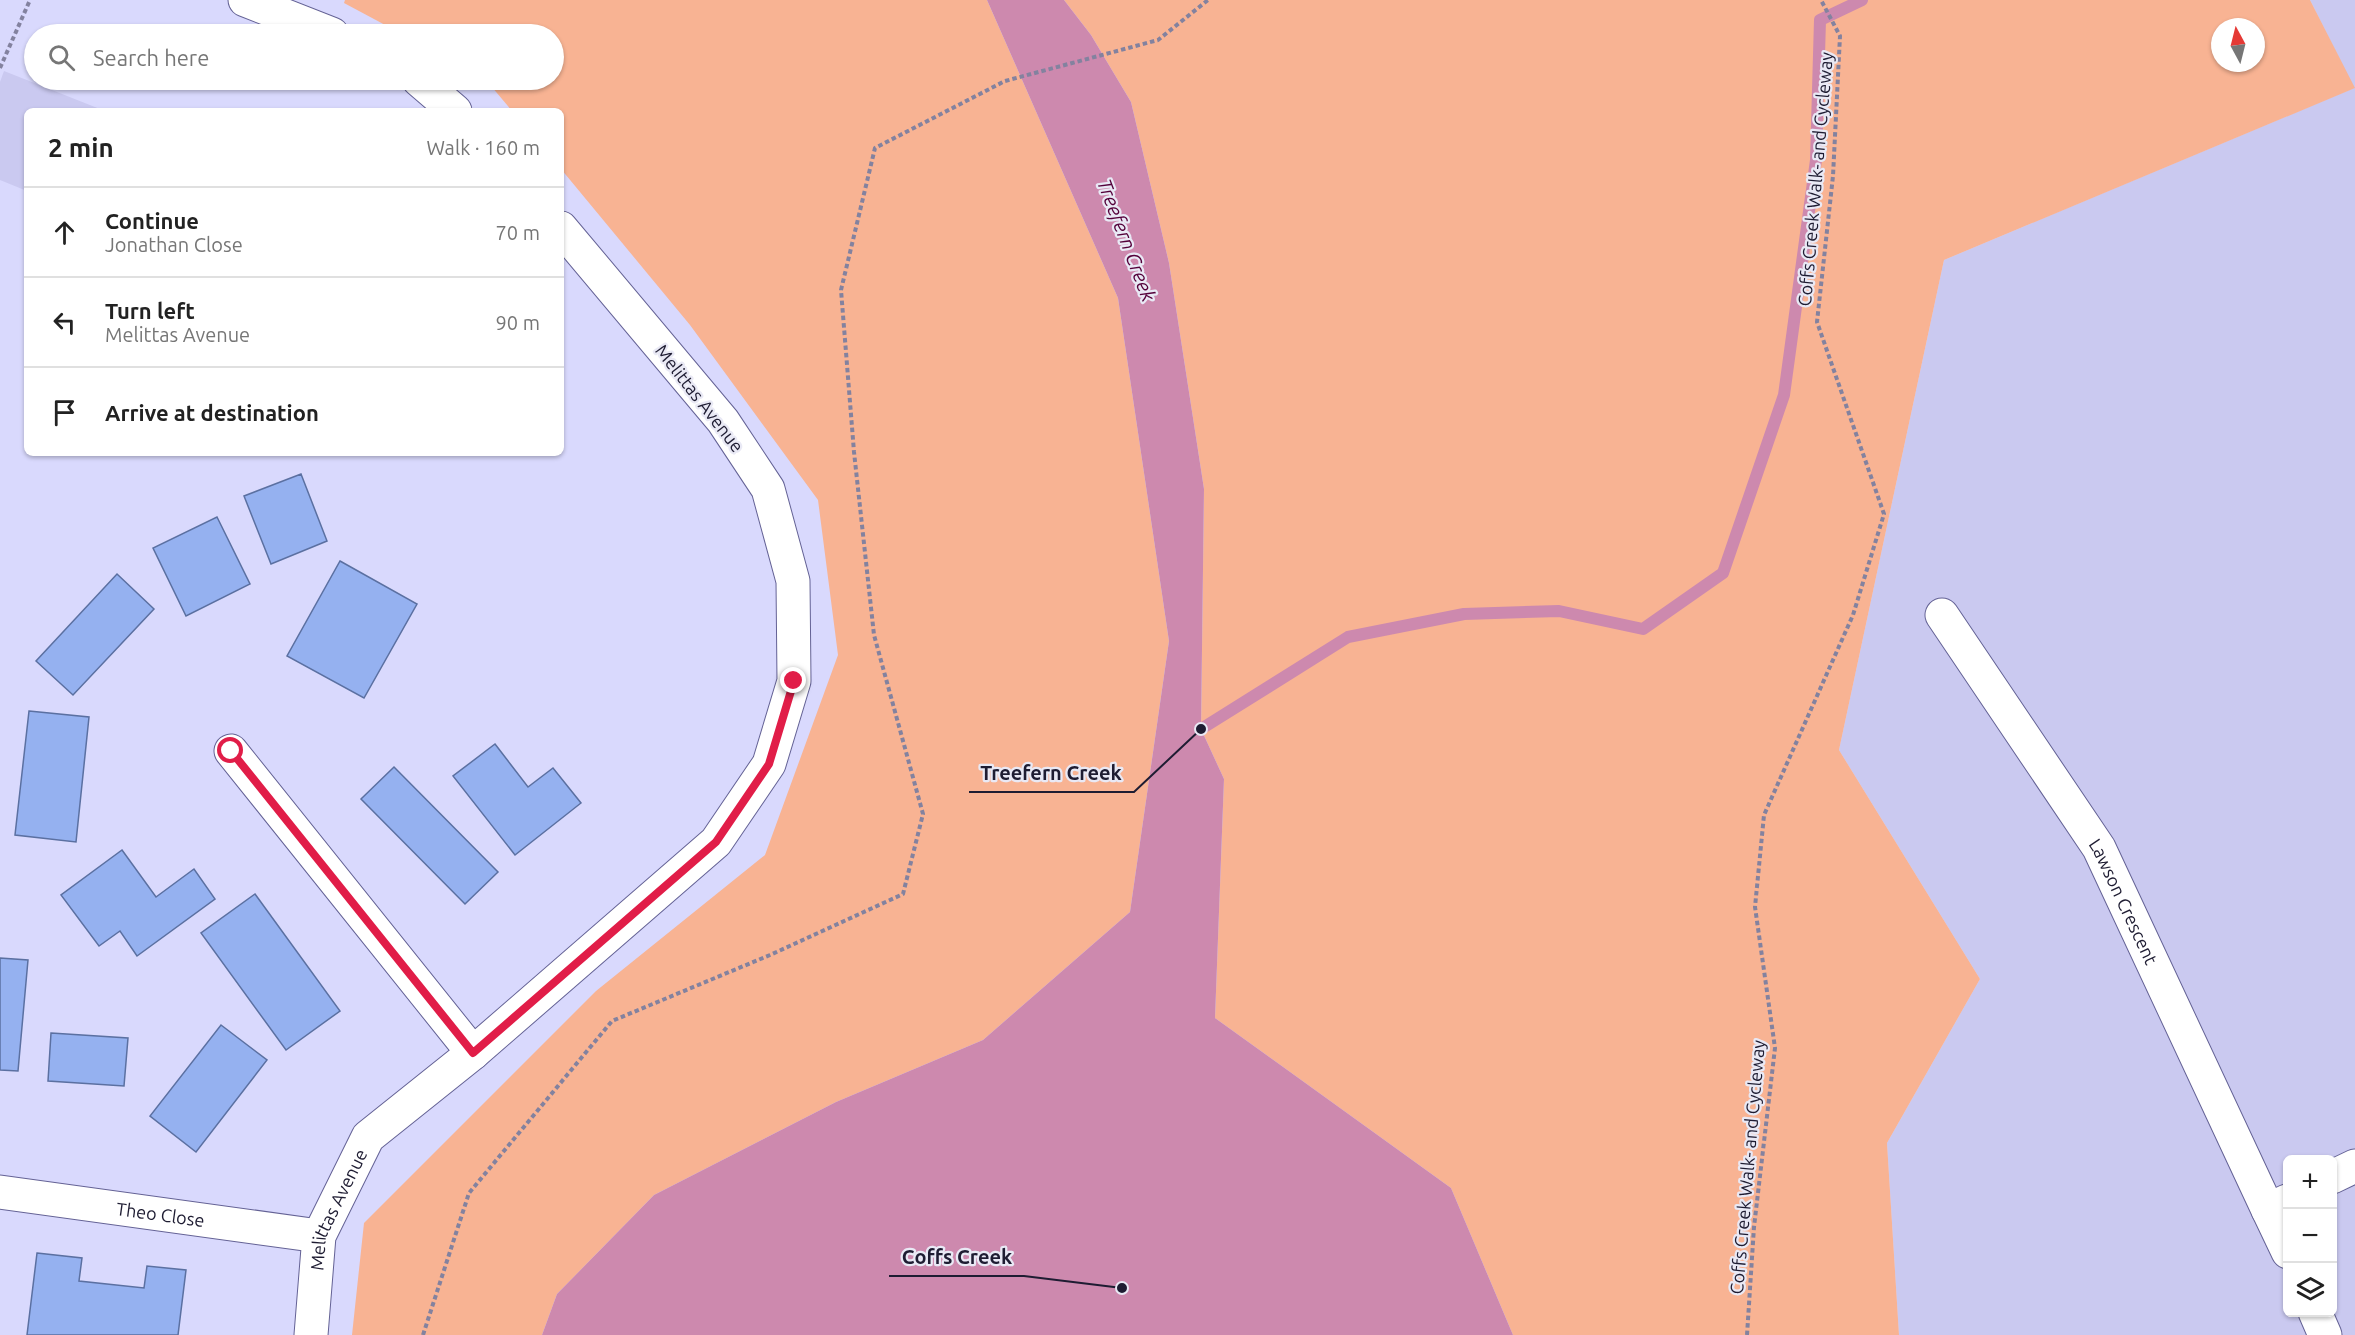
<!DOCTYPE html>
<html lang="en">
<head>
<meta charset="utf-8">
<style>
  :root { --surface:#fff; --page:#f6f6f6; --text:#222; --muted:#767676; --line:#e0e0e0 }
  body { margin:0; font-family:Ubuntu,sans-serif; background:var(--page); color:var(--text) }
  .controls { position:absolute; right:18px; bottom:18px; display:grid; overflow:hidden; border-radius:9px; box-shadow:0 2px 4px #0004 }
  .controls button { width:54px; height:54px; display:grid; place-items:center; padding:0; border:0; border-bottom:2px solid var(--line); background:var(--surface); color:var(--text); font:30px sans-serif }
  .compass { position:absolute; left:2211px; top:18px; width:54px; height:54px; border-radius:50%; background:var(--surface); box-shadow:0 2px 4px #0004; rotate:353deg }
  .stop { position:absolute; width:18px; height:18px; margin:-14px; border:4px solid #e11d48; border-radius:50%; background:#fff }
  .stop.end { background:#e11d48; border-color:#fff; box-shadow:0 2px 6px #0008 }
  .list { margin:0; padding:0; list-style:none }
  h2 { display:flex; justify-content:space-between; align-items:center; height:78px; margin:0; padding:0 24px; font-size:26px }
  h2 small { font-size:20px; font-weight:400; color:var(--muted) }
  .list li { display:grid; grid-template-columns:39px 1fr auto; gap:18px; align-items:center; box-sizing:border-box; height:90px; padding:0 24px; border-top:2px solid var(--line) }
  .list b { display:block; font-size:22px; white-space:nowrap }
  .list p { margin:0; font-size:20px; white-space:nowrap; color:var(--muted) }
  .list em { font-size:20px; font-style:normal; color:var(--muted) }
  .icon { flex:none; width:33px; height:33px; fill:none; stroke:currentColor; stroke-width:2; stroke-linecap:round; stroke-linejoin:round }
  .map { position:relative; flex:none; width:2355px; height:1335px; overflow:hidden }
  .search { position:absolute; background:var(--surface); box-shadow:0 2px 4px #0004; left:24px; top:24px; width:540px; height:66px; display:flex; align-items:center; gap:15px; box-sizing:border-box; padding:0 21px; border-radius:33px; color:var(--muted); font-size:22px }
  .panel { position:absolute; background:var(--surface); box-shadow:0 2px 4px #0004; left:24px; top:108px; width:540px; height:348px; border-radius:9px }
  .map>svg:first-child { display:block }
</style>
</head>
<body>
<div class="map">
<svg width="2355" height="1335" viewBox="0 0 2355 1335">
  <rect width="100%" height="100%" fill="#d9d9fd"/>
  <!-- built -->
  <path fill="#cac9f0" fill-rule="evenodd" d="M 2310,0 L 2355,0 L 2355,1335 L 1899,1335 L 1887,1143 L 1980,979 L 1839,750 L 1944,260 L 2354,88 ZM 2288,1160 L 2332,1160 L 2332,1312 L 2288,1312 Z
    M 4,71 L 105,111 L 27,111 L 27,191 L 0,180 L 0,82 Z"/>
  <!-- green -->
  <path fill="#f8b393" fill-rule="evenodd" d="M 345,0 L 987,0 L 1118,298 L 1169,641 L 1130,912 L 983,1040 L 836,1102 L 654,1195 L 557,1294 L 542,1335 L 352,1335 L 364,1223 L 596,991 L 765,855 L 838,655 L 818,500 L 690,325 L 561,169 L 561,111 L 512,111 L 486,80 L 554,80 L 554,34 L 402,34 L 344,3 Z
    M 1064,0 L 2310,0 L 2355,88 L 1944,260 L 1839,750 L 1980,979 L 1887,1143 L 1899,1335 L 1513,1335 L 1451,1188 L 1215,1018 L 1224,779 L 1201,729 L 1204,489 L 1169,263 L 1131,102 L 1091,35 ZM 2220,27 L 2256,27 L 2256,63 L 2220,63 Z"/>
  <!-- water -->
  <path fill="#cd89ae" d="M 987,0 L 1064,0 L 1091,35 L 1131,102 L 1169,263 L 1204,489 L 1201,729 L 1224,779 L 1215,1018 L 1451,1188 L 1513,1335 L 542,1335 L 557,1294 L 654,1195 L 836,1102 L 983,1040 L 1130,912 L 1169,641 L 1118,298 Z"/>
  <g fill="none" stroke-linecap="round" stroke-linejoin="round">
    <!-- stream -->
    <path stroke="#cd89ae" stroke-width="12" d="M 1201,729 L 1348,637 L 1464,614 L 1559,611 L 1643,629 L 1723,573 L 1784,395 L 1816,160 L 1820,20 L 1862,0"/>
  </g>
  <!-- building -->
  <path fill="#95b1f0" stroke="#5b70a1" stroke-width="1.5" d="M 301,474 L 327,541 L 271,564 L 244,496 Z
    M 217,517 L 250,584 L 186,616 L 153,548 Z
    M 340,561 L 417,604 L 364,698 L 287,656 Z
    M 117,574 L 154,609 L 73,695 L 36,661 Z
    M 29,711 L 89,717 L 76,842 L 15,835 Z
    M 495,744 L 528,787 L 553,768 L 581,803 L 515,855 L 453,776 Z
    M 394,767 L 498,872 L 465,904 L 361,799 Z
    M 122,850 L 156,897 L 194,869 L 215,899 L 137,956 L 120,931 L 99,946 L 61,895 Z
    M 255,894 L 340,1011 L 286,1050 L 201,933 Z
    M 0,958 L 28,960 L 18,1071 L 0,1070 Z
    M 221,1025 L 267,1060 L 196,1152 L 150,1116 Z
    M 51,1033 L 128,1038 L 124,1086 L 48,1081 Z
    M 37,1253 L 82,1258 L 79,1281 L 144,1288 L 147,1266 L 186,1270 L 178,1335 L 27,1335 Z"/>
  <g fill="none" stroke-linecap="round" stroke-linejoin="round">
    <!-- street casing -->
    <g stroke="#646295" stroke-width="35">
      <g id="street">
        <path d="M 245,0 L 332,34"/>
        <path d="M 419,80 L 455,111"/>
        <path id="s1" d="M 1942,615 L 2099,848 L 2268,1210"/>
        <path d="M 231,751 L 473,1053"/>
        <path d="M 2332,1177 L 2355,1166"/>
        <path id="s2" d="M 0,1192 L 319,1236"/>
        <path d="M 2287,1201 L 2268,1210 L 2288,1252"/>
        <path d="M 2315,1312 L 2325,1335"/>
        <path id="s3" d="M 311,1335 L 319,1236 L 368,1137 L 473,1053 L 716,842 L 769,764 L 794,681 L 793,581 L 768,489 L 723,421 L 561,228"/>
      </g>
    </g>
    <!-- path -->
    <path stroke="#83829f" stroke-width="4" stroke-dasharray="4.5 3" stroke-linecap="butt" d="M 0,68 L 30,0
      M 423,1335 L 469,1193 L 612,1021 L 770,955 L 903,894 L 923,814 L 874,635 L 854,452 L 841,290 L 875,148 L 1005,81 L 1158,40 L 1208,0
      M 1747,1335 L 1754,1227 L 1775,1048 L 1755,907 L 1764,815 L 1853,615 L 1884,514 L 1817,322 L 1833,176 L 1840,36 L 1821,0"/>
    <!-- street -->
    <use href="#street" stroke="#fff" stroke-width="33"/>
  </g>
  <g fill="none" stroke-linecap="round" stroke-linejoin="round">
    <!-- route -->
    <path stroke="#e11d48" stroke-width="8" d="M 231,751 L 473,1053 L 716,842 L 769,764 L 794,681"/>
  </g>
  <g text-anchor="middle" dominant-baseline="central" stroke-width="4.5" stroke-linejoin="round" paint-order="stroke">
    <!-- street labels -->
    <g font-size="18" fill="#1e1c32" stroke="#e9e9f5">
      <text transform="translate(1815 179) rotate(-85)">Coffs Creek Walk- and Cycleway</text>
      <text transform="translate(700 398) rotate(52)">Melittas Avenue</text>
      <text stroke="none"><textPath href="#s1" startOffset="340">Lawson Crescent</textPath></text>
      <text transform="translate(1747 1167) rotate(-85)">Coffs Creek Walk- and Cycleway</text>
      <text stroke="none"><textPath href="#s3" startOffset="130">Melittas Avenue</textPath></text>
      <text stroke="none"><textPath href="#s2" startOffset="162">Theo Close</textPath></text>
    </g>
    <!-- water labels -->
    <g font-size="20" font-style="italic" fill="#54003a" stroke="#e9e9f5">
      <text transform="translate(1127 240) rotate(69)">Treefern Creek</text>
    </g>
  </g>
  <!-- callouts -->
  <path fill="none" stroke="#1e1c32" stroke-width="2" d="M1201 729L1134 792H969M1122 1288L1024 1276H889"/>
  <g fill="#1e1c32" stroke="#e9e9f5" stroke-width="2">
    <circle cx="1201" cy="729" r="6"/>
    <circle cx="1122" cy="1288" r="6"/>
  </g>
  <g font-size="20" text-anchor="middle" font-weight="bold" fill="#1e1c32" stroke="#e9e9f5" stroke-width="4.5" stroke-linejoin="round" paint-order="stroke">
    <text x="1051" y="780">Treefern Creek</text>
    <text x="957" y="1264">Coffs Creek</text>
  </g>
</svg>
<div class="controls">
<button>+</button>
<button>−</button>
<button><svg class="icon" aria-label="layers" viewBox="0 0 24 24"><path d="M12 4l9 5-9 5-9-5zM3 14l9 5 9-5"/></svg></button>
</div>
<svg class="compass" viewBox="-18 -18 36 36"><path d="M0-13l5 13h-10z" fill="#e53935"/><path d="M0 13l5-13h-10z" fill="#767676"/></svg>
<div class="stop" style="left:231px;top:751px"></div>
<div class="stop end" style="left:794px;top:681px"></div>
<div class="search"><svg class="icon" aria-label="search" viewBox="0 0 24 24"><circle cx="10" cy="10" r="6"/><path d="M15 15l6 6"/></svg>Search here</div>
<section class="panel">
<h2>2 min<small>Walk · 160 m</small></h2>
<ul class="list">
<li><svg class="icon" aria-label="ahead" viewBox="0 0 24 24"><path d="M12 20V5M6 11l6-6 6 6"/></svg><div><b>Continue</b><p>Jonathan Close</p></div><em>70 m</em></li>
<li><svg class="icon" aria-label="left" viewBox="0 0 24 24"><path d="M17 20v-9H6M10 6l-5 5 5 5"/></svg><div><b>Turn left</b><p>Melittas Avenue</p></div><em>90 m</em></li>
<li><svg class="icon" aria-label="arrive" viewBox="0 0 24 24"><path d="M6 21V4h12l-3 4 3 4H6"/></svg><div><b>Arrive at destination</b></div></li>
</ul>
</section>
</div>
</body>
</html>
